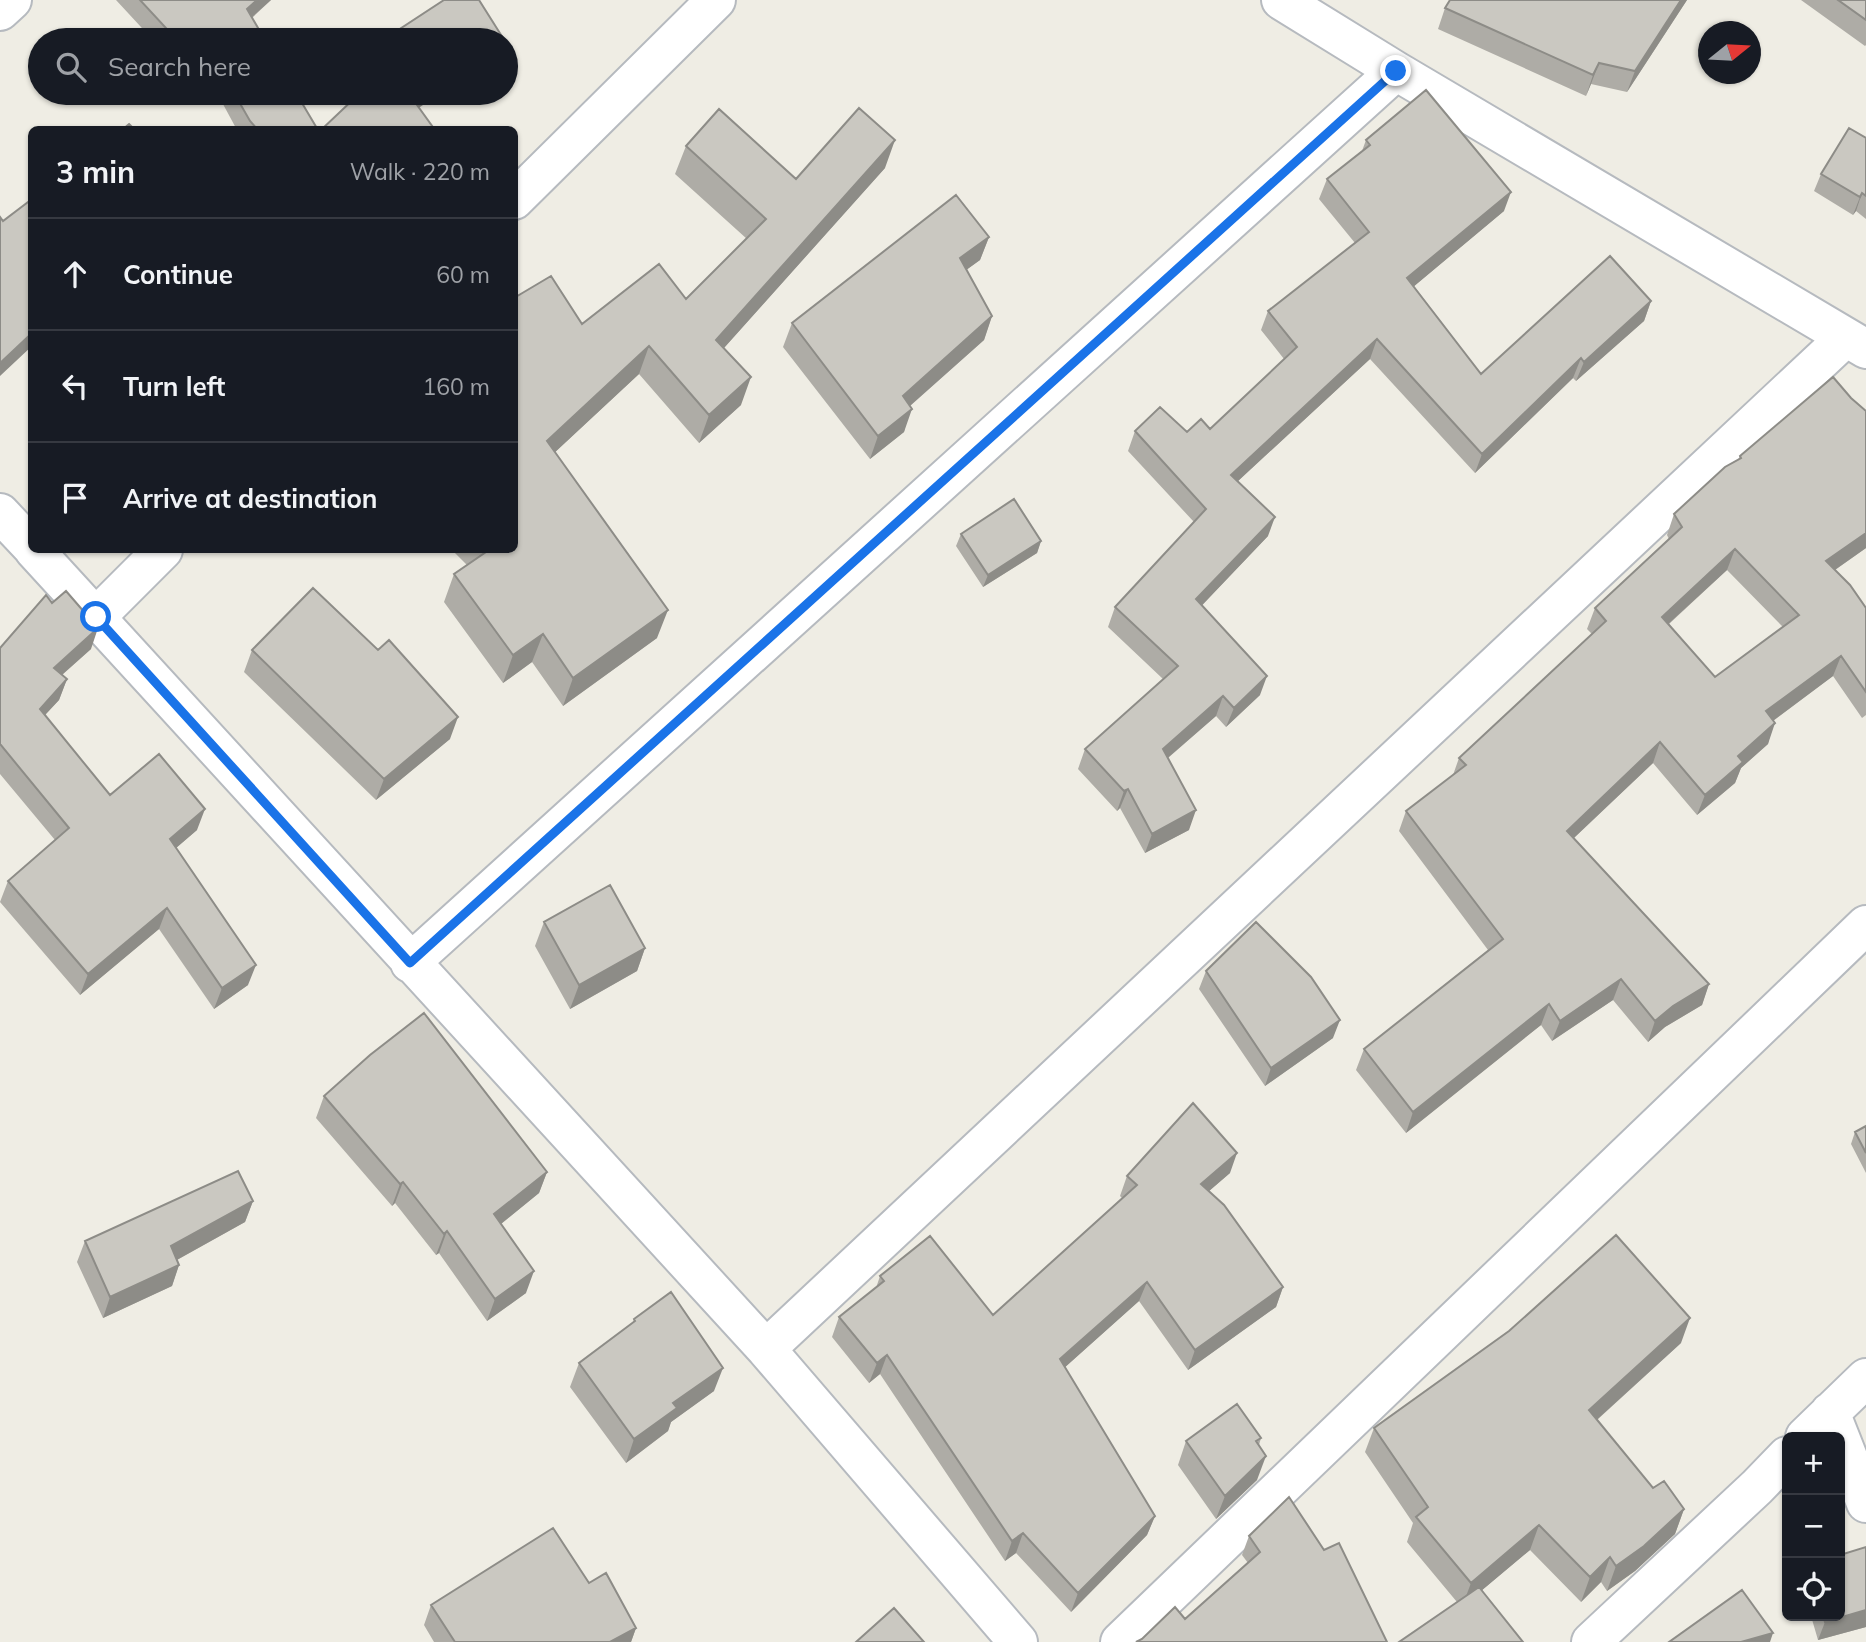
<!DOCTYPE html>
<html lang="en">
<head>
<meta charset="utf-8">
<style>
  :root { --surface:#171b24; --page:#20242c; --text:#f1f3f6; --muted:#9ea1a6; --line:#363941 }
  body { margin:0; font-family:Mulish,sans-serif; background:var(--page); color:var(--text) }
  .controls { position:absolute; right:21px; bottom:21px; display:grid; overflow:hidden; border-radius:10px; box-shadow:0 2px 5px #0004 }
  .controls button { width:63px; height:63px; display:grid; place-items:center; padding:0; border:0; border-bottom:2px solid var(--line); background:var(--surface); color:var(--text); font:35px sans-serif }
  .compass { position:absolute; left:1698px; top:21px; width:63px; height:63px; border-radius:50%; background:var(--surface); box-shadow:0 2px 5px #0004; rotate:72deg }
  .stop { position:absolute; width:21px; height:21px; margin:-16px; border:5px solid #1a73e8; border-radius:50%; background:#fff }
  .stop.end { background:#1a73e8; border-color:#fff; box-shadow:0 2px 7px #0008 }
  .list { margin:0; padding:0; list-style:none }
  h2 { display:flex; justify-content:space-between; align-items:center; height:91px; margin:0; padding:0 28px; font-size:30px }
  h2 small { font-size:23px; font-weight:400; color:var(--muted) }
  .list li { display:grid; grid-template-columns:46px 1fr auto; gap:21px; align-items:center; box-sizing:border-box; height:112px; padding:0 28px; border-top:2px solid var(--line) }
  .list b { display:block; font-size:26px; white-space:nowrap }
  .list em { font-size:23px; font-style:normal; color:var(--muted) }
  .icon { flex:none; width:38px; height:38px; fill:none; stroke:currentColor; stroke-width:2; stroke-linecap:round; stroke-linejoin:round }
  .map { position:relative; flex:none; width:1866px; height:1642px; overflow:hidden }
  .search { position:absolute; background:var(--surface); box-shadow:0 2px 5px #0004; left:28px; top:28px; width:490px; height:77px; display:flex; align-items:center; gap:18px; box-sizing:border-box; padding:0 24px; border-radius:38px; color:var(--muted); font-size:26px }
  .panel { position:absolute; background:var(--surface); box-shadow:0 2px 5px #0004; left:28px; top:126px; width:490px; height:427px; border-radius:10px }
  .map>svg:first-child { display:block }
</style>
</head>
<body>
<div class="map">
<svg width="1866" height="1642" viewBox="0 0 1866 1642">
  <rect width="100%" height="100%" fill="#efede4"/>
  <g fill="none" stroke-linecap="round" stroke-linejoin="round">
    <!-- minor casing -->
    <g stroke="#b6babf" stroke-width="42">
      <path id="minor" d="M 1281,0 L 1396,71 L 1866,349
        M 0,11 L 12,0
        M 514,200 L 716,0
        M 0,513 L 32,547
        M 34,550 L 766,1349 L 1018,1642
        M 96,617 L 163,550
        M 410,963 L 1396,71
        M 766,1349 L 1845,338
        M 1830,1412 L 1866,1503
        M 1805,1437 L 1866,1378
        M 1120,1642 L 1866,925
        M 1591,1642 L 1757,1487 L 1787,1456"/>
    </g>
    <!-- minor -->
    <use href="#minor" stroke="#fff" stroke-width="38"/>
  </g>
  <!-- wall -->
  <path fill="#aeaca6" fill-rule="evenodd" d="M 116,0 L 271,0 L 252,18 L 265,40 L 153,40 Z
    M 1450,0 L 1687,0 L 1627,92 L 1591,84 L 1586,96 L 1438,29 L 1445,8 Z
    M 1801,0 L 1866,0 L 1866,45 L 1865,46 Z
    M 217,93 L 296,93 L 318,130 L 237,130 Z
    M 1866,138 L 1866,219 L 1856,211 L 1853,215 L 1814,191 L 1821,174 Z
    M 1366,140 L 1504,211 L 1414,286 L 1481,374 L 1651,301 L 1644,321 L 1576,381 L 1573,378 L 1475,473 L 1370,359 L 1238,481 L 1268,536 L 1202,605 L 1260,695 L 1226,727 L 1216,716 L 1168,758 L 1189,830 L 1145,853 L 1120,808 L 1117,811 L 1078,769 L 1085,749 L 1163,679 L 1108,627 L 1115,607 L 1194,522 L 1128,451 L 1135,431 L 1187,432 L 1210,429 L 1284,359 L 1261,330 L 1268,311 L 1355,243 L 1319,199 L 1327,179 L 1362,151 Z
    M 686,146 L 796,179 L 885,168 L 724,348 L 741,405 L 699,443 L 639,374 L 555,452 L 657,638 L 563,706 L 532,662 L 503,683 L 444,602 L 454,574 L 467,565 L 452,550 L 514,550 L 582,324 L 686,299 L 747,239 L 675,174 Z
    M 989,237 L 980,260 L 966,270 L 992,316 L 984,340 L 910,406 L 904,432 L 870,459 L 783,347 L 792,323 Z
    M 1740,456 L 1866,548 L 1835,570 L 1866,608 L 1866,715 L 1862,718 L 1833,676 L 1773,721 L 1768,744 L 1741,768 L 1735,783 L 1697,815 L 1653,763 L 1574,838 L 1709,984 L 1702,1005 L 1665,1027 L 1648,1042 L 1613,1000 L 1552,1041 L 1541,1025 L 1406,1133 L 1356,1070 L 1364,1049 L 1488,950 L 1399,831 L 1406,811 L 1453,775 L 1459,758 L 1592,634 L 1587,629 L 1595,608 L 1669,539 L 1667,535 L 1674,514 L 1738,460 ZM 1727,570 L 1783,627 L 1715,677 L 1669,624 Z
    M 961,534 L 1041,541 L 1037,553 L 983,587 L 956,546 Z
    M 0,648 L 91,649 L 62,675 L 67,679 L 59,700 L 45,715 L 110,795 L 197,830 L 176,848 L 248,985 L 214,1009 L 159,929 L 80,995 L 0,902 L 8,881 L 55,840 L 0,774 Z
    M 252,650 L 450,739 L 376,800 L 244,672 Z
    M 544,922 L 645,948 L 637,971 L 570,1009 L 535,946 Z
    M 1206,971 L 1333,1038 L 1265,1086 L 1199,989 Z
    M 324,1096 L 547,1172 L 539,1193 L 501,1224 L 526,1293 L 487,1321 L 439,1253 L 436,1255 L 395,1203 L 392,1206 L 316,1118 Z
    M 1866,1126 L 1866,1173 L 1851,1144 L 1855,1132 Z
    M 1230,1173 L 1209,1191 L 1283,1287 L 1276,1307 L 1188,1370 L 1139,1301 L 1065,1367 L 1155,1516 L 1147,1535 L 1071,1612 L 1016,1553 L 1005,1561 L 880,1374 L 869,1383 L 832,1337 L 839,1317 L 876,1288 L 880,1276 L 993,1315 L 1122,1198 L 1120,1196 L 1127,1176 Z
    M 253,1201 L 245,1222 L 177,1260 L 179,1265 L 172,1286 L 103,1318 L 77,1262 L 85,1241 Z
    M 634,1319 L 714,1391 L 671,1422 L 668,1431 L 626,1463 L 570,1387 L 579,1363 L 633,1323 Z
    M 1681,1343 L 1597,1420 L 1653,1488 L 1684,1509 L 1675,1534 L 1635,1571 L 1607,1591 L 1601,1582 L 1581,1602 L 1530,1550 L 1482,1590 L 1457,1602 L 1407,1542 L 1413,1523 L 1365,1452 L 1374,1428 Z
    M 1261,1438 L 1259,1445 L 1257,1480 L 1216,1519 L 1178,1465 L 1186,1441 Z
    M 1249,1536 L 1387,1642 L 1185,1619 L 1248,1563 L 1242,1555 Z
    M 1866,1547 L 1866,1627 L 1818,1640 L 1811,1616 L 1840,1616 Z
    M 589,1583 L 636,1628 L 631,1642 L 434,1642 L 424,1625 L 431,1605 Z"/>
  <!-- shaded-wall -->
  <path fill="#8d8c87" d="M 257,0 L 271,0 L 240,28 L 247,9 Z
    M 1681,0 L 1687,0 L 1627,92 L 1635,71 Z
    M 1599,63 L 1591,84 L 1586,96 L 1593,75 Z
    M 419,93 L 441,93 L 405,117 L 412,98 Z
    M 895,140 L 885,168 L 706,368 L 716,340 Z
    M 1511,192 L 1504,211 L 1400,298 L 1407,278 Z
    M 1862,193 L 1856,211 L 1853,215 L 1860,197 Z
    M 989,237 L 980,260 L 951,281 L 960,258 Z
    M 1651,301 L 1644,321 L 1576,381 L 1584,362 Z
    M 992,316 L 984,340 L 894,420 L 903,396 Z
    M 32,333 L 32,346 L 0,376 L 0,363 Z
    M 1377,339 L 1370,359 L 1224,494 L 1231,475 Z
    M 649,346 L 639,374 L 537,469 L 547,441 Z
    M 1581,358 L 1573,378 L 1475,473 L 1482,454 Z
    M 751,377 L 741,405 L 699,443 L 709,415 Z
    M 912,409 L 904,432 L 870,459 L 878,436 Z
    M 1275,517 L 1268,536 L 1189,619 L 1196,599 Z
    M 1866,533 L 1866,548 L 1819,581 L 1826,561 Z
    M 1041,541 L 1037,553 L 983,587 L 988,575 Z
    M 1735,549 L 1727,570 L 1654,637 L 1662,617 Z
    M 668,610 L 657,638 L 563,706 L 573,678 Z
    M 98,628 L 91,649 L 46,689 L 54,668 Z
    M 543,634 L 532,662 L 503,683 L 513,655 Z
    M 1841,656 L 1833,676 L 1758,732 L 1766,711 Z
    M 1267,676 L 1260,695 L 1226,727 L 1234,708 Z
    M 67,679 L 59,700 L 32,729 L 40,709 Z
    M 1223,696 L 1216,716 L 1156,768 L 1163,749 Z
    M 458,717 L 450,739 L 376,800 L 384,779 Z
    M 1775,723 L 1768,744 L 1741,768 L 1735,783 L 1697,815 L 1705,795 L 1738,756 Z
    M 1660,742 L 1653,763 L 1559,852 L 1567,831 Z
    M 1128,789 L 1120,808 L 1117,811 L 1124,791 Z
    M 205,809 L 197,830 L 162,860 L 170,839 Z
    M 1196,810 L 1189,830 L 1145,853 L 1152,834 Z
    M 167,908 L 159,929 L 80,995 L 88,974 Z
    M 645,948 L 637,971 L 570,1009 L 579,985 Z
    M 256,965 L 248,985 L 214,1009 L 222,988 Z
    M 1621,979 L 1613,1000 L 1552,1041 L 1560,1021 Z
    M 1709,984 L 1702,1005 L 1665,1027 L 1648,1042 L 1655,1021 L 1673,1006 Z
    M 1549,1004 L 1541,1025 L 1406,1133 L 1413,1112 Z
    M 1340,1020 L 1333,1038 L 1265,1086 L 1271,1068 Z
    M 1237,1153 L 1230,1173 L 1194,1204 L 1201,1184 Z
    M 547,1172 L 539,1193 L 486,1236 L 494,1214 Z
    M 403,1182 L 395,1203 L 392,1206 L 400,1184 Z
    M 253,1201 L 245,1222 L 164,1267 L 171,1246 Z
    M 447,1231 L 439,1253 L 436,1255 L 444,1234 Z
    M 179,1265 L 172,1286 L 103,1318 L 110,1297 Z
    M 534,1271 L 526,1293 L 487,1321 L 495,1299 Z
    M 1147,1282 L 1139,1301 L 1053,1378 L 1060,1359 Z
    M 1283,1287 L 1276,1307 L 1188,1370 L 1195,1350 Z
    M 1690,1318 L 1681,1343 L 1580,1435 L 1589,1410 Z
    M 887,1355 L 880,1374 L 869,1383 L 877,1363 Z
    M 723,1368 L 714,1391 L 671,1422 L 668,1431 L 626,1463 L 634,1439 L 673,1403 Z
    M 1266,1456 L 1257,1480 L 1216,1519 L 1225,1496 Z
    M 1684,1509 L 1675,1534 L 1635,1571 L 1607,1591 L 1616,1566 Z
    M 1155,1516 L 1147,1535 L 1071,1612 L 1078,1593 Z
    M 1539,1525 L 1530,1550 L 1462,1607 L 1471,1583 Z
    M 1023,1533 L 1016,1553 L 1005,1561 L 1012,1541 Z
    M 1610,1557 L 1601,1582 L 1581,1602 L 1590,1577 Z
    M 1866,1610 L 1866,1627 L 1818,1640 L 1825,1622 Z
    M 636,1628 L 631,1642 L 610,1642 Z
    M 1773,1633 L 1770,1642 L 1741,1642 Z"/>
  <!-- building -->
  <path fill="#cac8c1" stroke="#8d8c87" stroke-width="2" fill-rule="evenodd" d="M 140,0 L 257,0 L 247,9 L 265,40 L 177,40 Z
    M 444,0 L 479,0 L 503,38 L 499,40 L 383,40 Z
    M 1450,0 L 1681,0 L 1635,71 L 1599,63 L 1593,75 L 1445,8 Z
    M 1838,0 L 1866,0 L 1866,20 Z
    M 1426,90 L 1511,192 L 1407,278 L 1481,374 L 1610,256 L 1651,301 L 1584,362 L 1581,358 L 1482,454 L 1377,339 L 1231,475 L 1275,517 L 1196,599 L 1267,676 L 1234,708 L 1223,696 L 1163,749 L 1196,810 L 1152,834 L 1128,789 L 1124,791 L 1085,749 L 1178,666 L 1115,607 L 1206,509 L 1135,431 L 1160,407 L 1187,432 L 1201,419 L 1210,429 L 1297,347 L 1268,311 L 1369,232 L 1327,179 L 1370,145 L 1366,140 Z
    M 234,93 L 296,93 L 318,130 L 258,130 L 250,121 Z
    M 360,93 L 419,93 L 412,98 L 435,130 L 321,130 Z
    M 859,108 L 895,140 L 716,340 L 751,377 L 709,415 L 649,346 L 547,441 L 668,610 L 573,678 L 543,634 L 513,655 L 454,574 L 489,550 L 514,550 L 514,298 L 551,276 L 582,324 L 659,264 L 686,299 L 766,219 L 686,146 L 719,109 L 796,179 Z
    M 129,124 L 135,130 L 122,130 Z
    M 1849,128 L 1866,138 L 1866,196 L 1862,193 L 1860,197 L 1821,174 Z
    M 956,195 L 989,237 L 960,258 L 992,316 L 903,396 L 912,409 L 878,436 L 792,323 Z
    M 32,199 L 32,333 L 0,363 L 0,217 L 3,221 Z
    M 1833,377 L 1851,398 L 1866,411 L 1866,533 L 1826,561 L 1850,585 L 1866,608 L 1866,692 L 1841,656 L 1766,711 L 1775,723 L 1738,756 L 1743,762 L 1705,795 L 1660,742 L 1567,831 L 1709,984 L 1673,1006 L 1655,1021 L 1621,979 L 1560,1021 L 1549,1004 L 1413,1112 L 1364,1049 L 1503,939 L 1406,811 L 1466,765 L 1459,758 L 1606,621 L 1595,608 L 1682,527 L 1674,514 L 1725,467 L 1741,458 L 1740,456 ZM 1735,549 L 1799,615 L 1715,677 L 1662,617 Z
    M 1014,499 L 1041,541 L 988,575 L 961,534 Z
    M 313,588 L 378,650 L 389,640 L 458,717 L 384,779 L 252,650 Z
    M 66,591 L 98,628 L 54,668 L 67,679 L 40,709 L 110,795 L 159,754 L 205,809 L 170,839 L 256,965 L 222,988 L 167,908 L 88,974 L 8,881 L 69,828 L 0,744 L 0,648 L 46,595 L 52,603 Z
    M 610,885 L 645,948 L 579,985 L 544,922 Z
    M 1256,922 L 1311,977 L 1340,1020 L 1271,1068 L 1206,971 Z
    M 424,1013 L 547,1172 L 494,1214 L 534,1271 L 495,1299 L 447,1231 L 444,1234 L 403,1182 L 400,1184 L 324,1096 L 370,1055 Z
    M 1193,1103 L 1237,1153 L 1201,1184 L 1224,1205 L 1283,1287 L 1195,1350 L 1147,1282 L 1060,1359 L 1155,1516 L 1078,1593 L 1023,1533 L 1012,1541 L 887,1355 L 877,1363 L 839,1317 L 884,1281 L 880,1276 L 930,1236 L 993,1315 L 1137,1185 L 1127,1176 Z
    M 1866,1126 L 1866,1153 L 1855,1132 Z
    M 238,1171 L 253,1201 L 171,1246 L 179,1265 L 110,1297 L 85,1241 Z
    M 1616,1235 L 1690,1318 L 1589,1410 L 1653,1488 L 1664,1481 L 1684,1509 L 1644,1546 L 1616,1566 L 1610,1557 L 1590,1577 L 1539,1525 L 1471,1583 L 1416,1517 L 1428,1507 L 1374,1428 L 1509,1331 Z
    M 671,1292 L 723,1368 L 673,1403 L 677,1408 L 634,1439 L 579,1363 L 635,1321 L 634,1319 Z
    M 1237,1404 L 1261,1438 L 1256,1441 L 1266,1456 L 1225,1496 L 1186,1441 Z
    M 1289,1497 L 1324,1550 L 1339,1543 L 1387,1642 L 1136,1642 L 1142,1639 L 1175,1607 L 1185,1619 L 1260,1552 L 1249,1536 Z
    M 553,1528 L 589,1583 L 606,1573 L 636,1628 L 610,1642 L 455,1642 L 431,1605 Z
    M 1866,1547 L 1866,1610 L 1825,1622 L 1823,1616 L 1840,1616 L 1840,1555 Z
    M 1479,1587 L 1523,1642 L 1399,1642 Z
    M 1742,1590 L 1773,1633 L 1741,1642 L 1669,1642 Z
    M 894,1608 L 924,1642 L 856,1642 Z"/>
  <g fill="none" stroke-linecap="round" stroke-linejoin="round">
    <!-- route -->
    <path stroke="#1a73e8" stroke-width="9" d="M 96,617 L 410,963 L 1396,71"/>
  </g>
</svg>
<div class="controls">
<button>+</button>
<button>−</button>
<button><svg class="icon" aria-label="locate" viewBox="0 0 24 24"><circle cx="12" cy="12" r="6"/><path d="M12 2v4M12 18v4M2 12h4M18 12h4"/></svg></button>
</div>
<svg class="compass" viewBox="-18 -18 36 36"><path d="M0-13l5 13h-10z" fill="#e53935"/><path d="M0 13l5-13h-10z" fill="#9ea1a6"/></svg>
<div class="stop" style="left:96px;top:617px"></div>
<div class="stop end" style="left:1396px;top:71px"></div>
<div class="search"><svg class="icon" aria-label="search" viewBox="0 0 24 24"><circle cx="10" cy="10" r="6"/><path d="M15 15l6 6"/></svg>Search here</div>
<section class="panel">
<h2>3 min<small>Walk · 220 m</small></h2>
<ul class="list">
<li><svg class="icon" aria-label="ahead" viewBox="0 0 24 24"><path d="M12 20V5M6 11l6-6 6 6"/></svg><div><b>Continue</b></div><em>60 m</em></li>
<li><svg class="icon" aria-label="left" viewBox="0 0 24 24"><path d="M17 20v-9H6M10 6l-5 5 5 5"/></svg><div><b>Turn left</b></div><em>160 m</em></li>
<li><svg class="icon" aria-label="arrive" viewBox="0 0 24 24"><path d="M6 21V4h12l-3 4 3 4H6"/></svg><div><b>Arrive at destination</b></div></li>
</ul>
</section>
</div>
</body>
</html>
